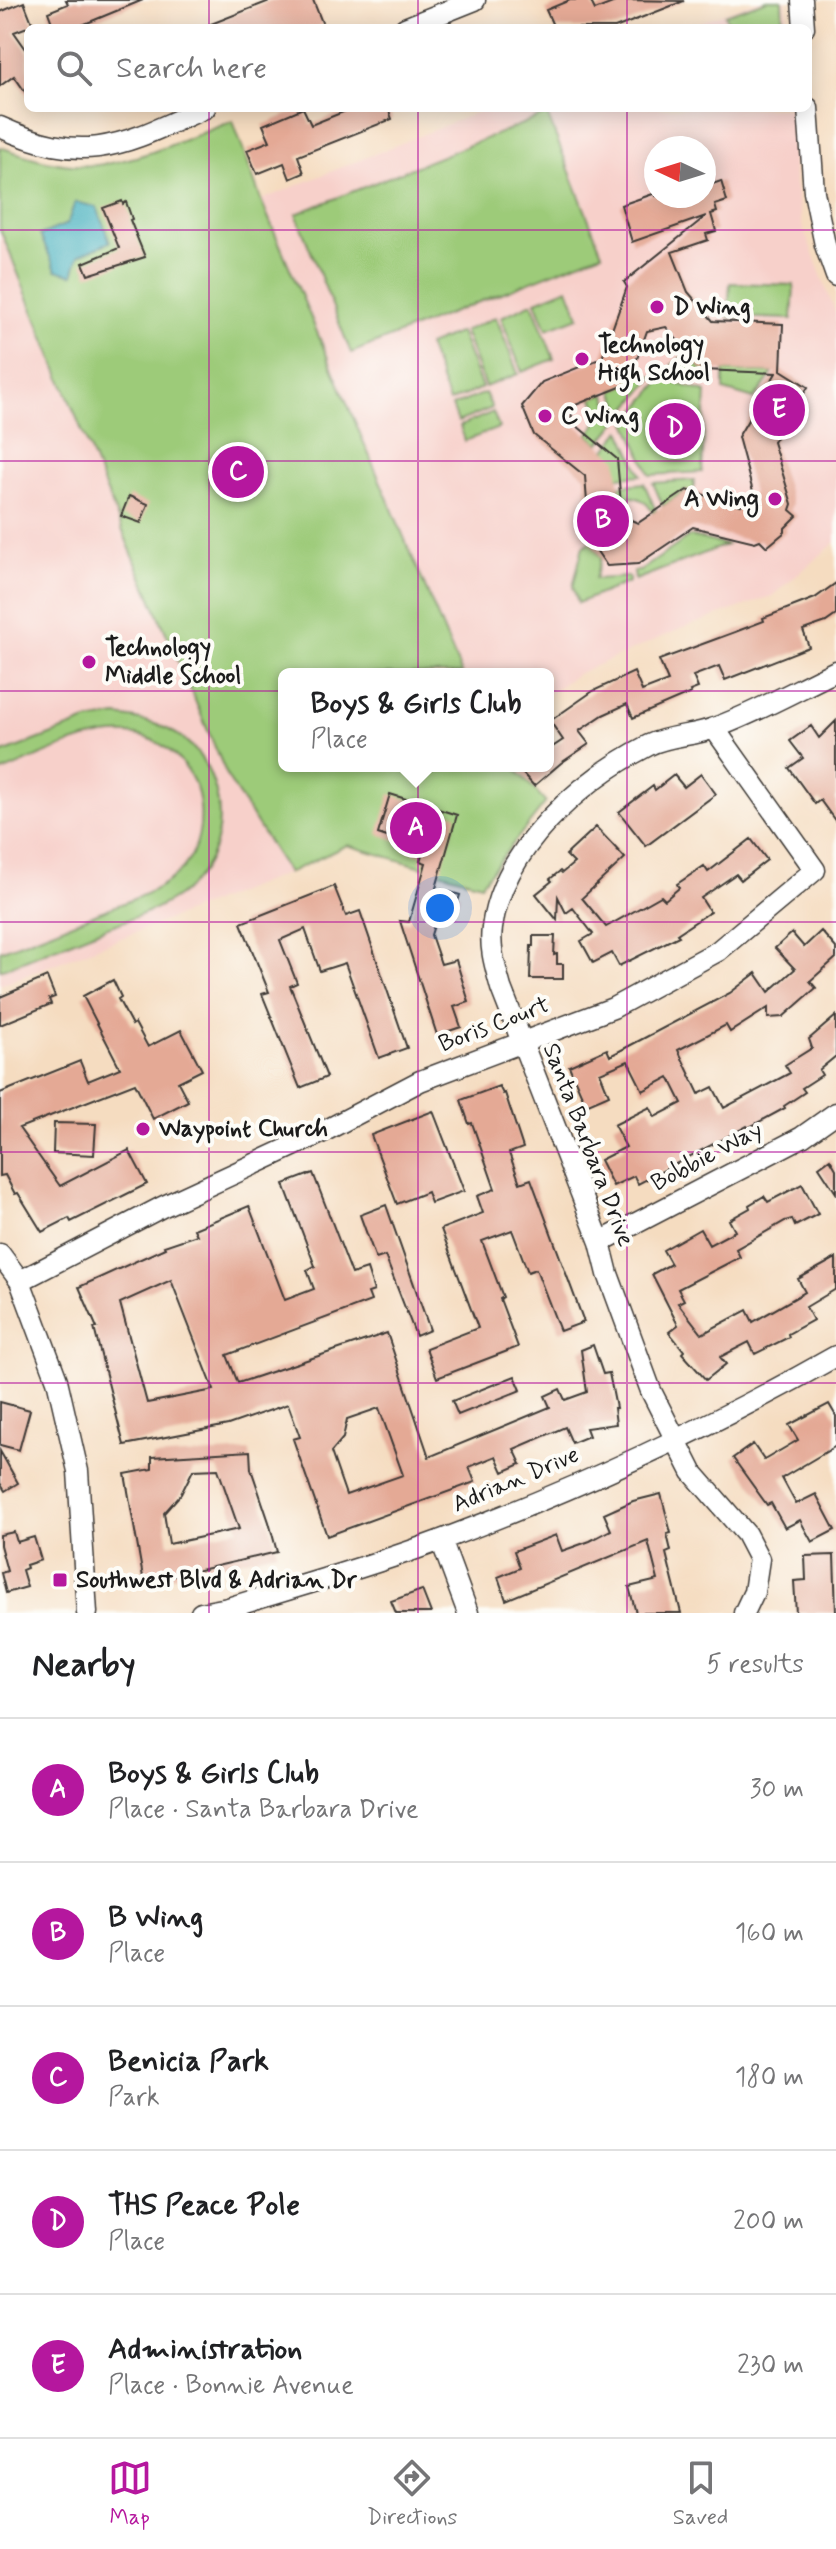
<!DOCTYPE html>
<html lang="en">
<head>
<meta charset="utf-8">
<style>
  :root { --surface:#fff; --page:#f2f2f2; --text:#202124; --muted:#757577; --line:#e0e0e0; --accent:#b5179e }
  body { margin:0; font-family:Mynerve,sans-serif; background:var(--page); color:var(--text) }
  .compass { position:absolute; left:644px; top:136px; width:72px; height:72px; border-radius:50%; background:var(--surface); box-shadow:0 4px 20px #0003; rotate:274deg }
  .you { position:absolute; left:440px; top:908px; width:28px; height:28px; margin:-20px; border:6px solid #fff; border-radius:50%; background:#1a73e8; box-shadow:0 0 0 12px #1a73e833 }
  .badge { display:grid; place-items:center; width:52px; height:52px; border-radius:50%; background:var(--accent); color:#fff; font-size:26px; font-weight:700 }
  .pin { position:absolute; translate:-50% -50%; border:4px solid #fff; box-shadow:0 2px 8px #0006 }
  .popup { position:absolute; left:278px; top:668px; width:276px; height:104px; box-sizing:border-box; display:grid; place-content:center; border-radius:12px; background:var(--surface); filter:drop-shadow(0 2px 6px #0005); font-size:26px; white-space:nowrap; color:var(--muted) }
  .popup b { font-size:30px; color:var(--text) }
  .popup::after { content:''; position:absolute; left:50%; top:100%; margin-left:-16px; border:16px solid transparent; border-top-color:var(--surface) }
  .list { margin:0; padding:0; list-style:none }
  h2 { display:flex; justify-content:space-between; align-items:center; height:104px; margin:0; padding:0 32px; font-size:34px }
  h2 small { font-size:26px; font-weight:400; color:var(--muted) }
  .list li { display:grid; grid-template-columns:52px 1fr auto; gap:24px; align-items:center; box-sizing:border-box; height:144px; padding:0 32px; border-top:2px solid var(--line) }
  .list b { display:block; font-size:30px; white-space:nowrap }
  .list p { margin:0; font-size:26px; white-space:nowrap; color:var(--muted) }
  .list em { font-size:26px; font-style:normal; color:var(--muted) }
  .icon { flex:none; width:44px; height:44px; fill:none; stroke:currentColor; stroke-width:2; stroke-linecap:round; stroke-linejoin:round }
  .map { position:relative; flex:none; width:836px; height:1613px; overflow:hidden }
  .search { position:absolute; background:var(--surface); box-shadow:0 4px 20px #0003; left:24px; right:24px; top:24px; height:88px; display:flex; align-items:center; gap:20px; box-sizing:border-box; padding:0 28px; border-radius:12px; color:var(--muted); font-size:30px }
  .sheet { height:824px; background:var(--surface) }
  nav { display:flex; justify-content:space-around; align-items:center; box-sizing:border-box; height:112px; border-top:2px solid var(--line); background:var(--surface); font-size:22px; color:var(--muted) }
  nav a { display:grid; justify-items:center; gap:4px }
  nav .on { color:var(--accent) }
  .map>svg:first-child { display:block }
</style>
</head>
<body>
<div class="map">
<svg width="836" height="1613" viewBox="0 0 836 1613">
  <rect width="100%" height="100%" fill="#fdfcf7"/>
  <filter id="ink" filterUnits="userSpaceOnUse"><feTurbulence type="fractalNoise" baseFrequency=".0125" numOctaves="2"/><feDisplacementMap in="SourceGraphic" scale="16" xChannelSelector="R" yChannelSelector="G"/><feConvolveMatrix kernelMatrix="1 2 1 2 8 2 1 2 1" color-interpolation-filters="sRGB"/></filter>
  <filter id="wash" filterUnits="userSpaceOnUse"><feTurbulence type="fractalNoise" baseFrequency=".006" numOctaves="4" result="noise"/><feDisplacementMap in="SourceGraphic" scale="32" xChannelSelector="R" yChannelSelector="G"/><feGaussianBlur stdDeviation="1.8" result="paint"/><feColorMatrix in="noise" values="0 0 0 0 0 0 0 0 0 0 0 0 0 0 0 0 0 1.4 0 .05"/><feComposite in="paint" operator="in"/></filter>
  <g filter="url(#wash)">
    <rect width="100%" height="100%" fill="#f5dcc0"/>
    <!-- built -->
    <path fill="#f7d0ca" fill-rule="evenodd" d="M 759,0 L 786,0 L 787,28 L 685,28 Z
      M 488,108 L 791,108 L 794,177 L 802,225 L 836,314 L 836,542 L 772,596 L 683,628 L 577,674 L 548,694 L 548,674 L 462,674 L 261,200 ZM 656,148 L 704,148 L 704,196 L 656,196 Z
      M 0,229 L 128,544 L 229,780 L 288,873 L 0,985 Z"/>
    <!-- green -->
    <path fill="#9dcb79" stroke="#5c744a" stroke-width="2" d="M 767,0 L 782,0 L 783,28 L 746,28 L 744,24 L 731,28 L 725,15 Z
      M 547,114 L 602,253 L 351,353 L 296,214 Z
      M 233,121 L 261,200 L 462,674 L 284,674 L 284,766 L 513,766 L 546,802 L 481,884 L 347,845 L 288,873 L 229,780 L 128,544 L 0,229 L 0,147 C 31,158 63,168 97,165 C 143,160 189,137 233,121 Z
      M 730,283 L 794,285 L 792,319 L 728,317 Z
      M 568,288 L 579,317 L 547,329 L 536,301 Z
      M 532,303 L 554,359 L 522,372 L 501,317 Z
      M 496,317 L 518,374 L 485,387 L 464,331 Z
      M 460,332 L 482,388 L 449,402 L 428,345 Z
      M 687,352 L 702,370 L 707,370 L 706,384 L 670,372 L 671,366 Z
      M 633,370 L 654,377 L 623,414 L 613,390 L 627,384 Z
      M 724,371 L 773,373 L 754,399 L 724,390 Z
      M 662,379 L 706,392 L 702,472 L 650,475 L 627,422 Z
      M 485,393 L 492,408 L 458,422 L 452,406 Z
      M 605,393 L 617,422 L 599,444 L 588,435 C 599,423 600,413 593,398 Z
      M 493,412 L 499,428 L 465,441 L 460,426 Z
      M 621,430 L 641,475 L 618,477 L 606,450 Z
      M 694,480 L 694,492 L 686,490 L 663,506 L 653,483 Z
      M 644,483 L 656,511 L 653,513 C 646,499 635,494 620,498 L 619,486 Z
      M 690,536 L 726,545 L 635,580 L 634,571 L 640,571 Z
      M 591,542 L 601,558 L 595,579 L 629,577 L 629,582 L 578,603 L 573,587 L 583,546 Z
      M 117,716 C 158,721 192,733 210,774 C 228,817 219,865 180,894 C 157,911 124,921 97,931 C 64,944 32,957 0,970 L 0,951 C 32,939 65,926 97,913 C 127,901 160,893 183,868 C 199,849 203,823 199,799 C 196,782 188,769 176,757 C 127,706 53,752 0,773 L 0,754 L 87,721 Z"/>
    <!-- water -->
    <path fill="#40aebd" stroke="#2e656c" stroke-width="2" d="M 75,202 L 97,207 L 110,242 L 79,255 L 73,275 L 56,270 L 40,235 L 67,224 Z"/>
    <g id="blocks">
      <!-- building -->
      <path fill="#e4a995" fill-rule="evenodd" d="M 66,0 L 143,0 L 75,28 L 54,28 L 48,12 L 68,4 Z
        M 272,0 L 313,0 L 323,25 L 315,28 L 201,28 Z
        M 570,0 L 590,0 L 595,10 L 620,0 L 684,1 L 615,28 L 554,28 L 546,10 Z
        M 24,2 L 33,25 L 14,32 L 28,52 L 28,96 L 14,76 L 0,86 L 0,12 Z
        M 303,108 L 311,125 L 353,108 L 388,108 L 392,119 L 298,156 L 304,173 L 290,179 L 284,163 L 257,174 L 247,150 L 270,141 L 263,125 Z
        M 721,181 L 727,201 L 715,205 L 717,212 L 711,214 L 716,231 L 706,234 L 708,240 L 672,252 L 688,292 L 713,321 L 783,324 L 781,370 L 808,387 L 773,442 L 792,504 L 790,510 L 797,516 L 785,528 L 785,532 L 767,547 L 760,540 L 755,542 L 693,527 L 638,564 L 607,566 L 590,541 L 585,476 L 534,435 L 522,406 L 542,382 L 602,358 L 627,287 L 624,282 L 706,216 L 632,242 L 621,205 L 656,193 L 656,196 L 704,196 L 704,187 ZM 666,327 L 703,370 L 776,373 L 738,437 L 753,492 L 741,505 L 687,490 L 638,523 L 622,516 L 617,459 L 571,421 L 573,406 L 628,384 L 647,331 Z
        M 122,201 L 123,204 L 126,202 L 132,219 L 130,220 L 145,257 L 88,275 L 83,263 L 119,248 L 103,208 Z
        M 129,496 L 148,504 L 141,523 L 121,516 Z
        M 836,583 L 836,615 L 826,622 L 803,630 L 809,647 L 725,680 L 719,666 L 693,676 L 698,688 L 690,691 L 691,693 L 633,718 L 627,704 L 603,715 L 579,731 L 589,744 L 561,763 L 534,786 L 516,766 L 548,766 L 548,750 L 563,740 L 550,721 L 593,691 L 634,672 L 642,691 L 668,681 L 659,660 L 735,632 L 764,621 L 763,618 L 815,598 Z
        M 836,721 L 836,822 L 820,800 L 815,804 L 789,768 L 803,758 L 790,741 L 811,726 L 819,738 Z
        M 701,774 L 716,794 L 646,846 L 619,812 L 653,786 L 655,790 L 674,775 L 684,787 Z
        M 390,794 L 457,815 L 436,888 L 460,895 L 454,914 L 439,909 L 431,935 L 441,964 L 456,960 L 469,1002 L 454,1007 L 461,1027 L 437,1035 L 400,921 L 409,922 L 426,863 L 420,861 L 422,855 L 403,849 L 405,843 L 378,834 Z
        M 596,827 L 625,858 L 582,898 L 606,927 L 661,896 L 665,900 L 679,888 L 677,884 L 704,866 L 708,872 L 751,839 L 767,860 L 741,880 L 736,874 L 701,898 L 710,912 L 677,934 L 679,936 L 619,966 L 612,953 L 593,963 L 581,941 L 593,934 L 573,908 L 566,913 L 558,897 L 557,920 L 536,894 L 552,881 L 550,879 L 560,871 L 562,873 L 574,863 L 566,855 Z
        M 334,886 L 346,916 L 360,911 L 407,1048 L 379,1058 L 345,963 L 320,971 L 305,929 L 280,940 L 297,983 L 290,986 L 327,1077 L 300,1088 L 262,994 L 269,992 L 241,923 Z
        M 821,931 L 836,948 L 836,958 L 810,981 L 816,988 L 783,1017 L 768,1018 L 768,1008 L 730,1032 L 726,1025 L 678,1050 L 699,1094 L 713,1087 L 724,1108 L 790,1073 L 785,1065 L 812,1048 L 809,1039 L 836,1016 L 836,1056 L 819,1070 L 822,1075 L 802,1088 L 805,1092 L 784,1106 L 785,1108 L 748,1128 L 747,1126 L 638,1184 L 634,1176 L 613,1186 L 600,1160 L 626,1147 L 614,1125 L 650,1107 L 655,1117 L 682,1103 L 669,1077 L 643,1091 L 628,1061 L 600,1073 L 609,1095 L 586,1105 L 569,1066 L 607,1049 L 610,1056 L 730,993 L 756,973 L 769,992 L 795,969 L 775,948 L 792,933 L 804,947 Z
        M 533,936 L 555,936 L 554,955 L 557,954 L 557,964 L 563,964 L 563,979 L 530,979 L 531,946 L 533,946 Z
        M 47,977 L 55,997 L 49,999 L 51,1004 L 0,1025 L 0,997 Z
        M 113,980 L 121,997 L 118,999 L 132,1025 L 135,1023 L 148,1047 L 181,1030 L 202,1070 L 178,1082 L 188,1101 L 153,1119 L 135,1083 L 19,1128 L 60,1186 L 129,1150 L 147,1184 L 71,1222 L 69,1218 L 42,1232 L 18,1193 L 15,1194 L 5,1175 L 0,1176 L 0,1093 L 80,1061 L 88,1081 L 120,1068 L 83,996 Z
        M 499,1086 L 503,1094 L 505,1093 L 523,1148 L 509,1153 L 520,1183 L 531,1179 L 584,1322 L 560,1331 L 536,1269 L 528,1272 L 512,1230 L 482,1241 L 503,1297 L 500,1299 L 518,1347 L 437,1378 L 426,1348 L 478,1328 L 441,1229 L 483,1213 L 477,1196 L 495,1189 L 472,1123 L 469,1124 L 461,1100 Z
        M 433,1111 L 464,1191 L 431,1203 L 427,1192 L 397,1204 L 371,1135 Z
        M 54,1123 L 96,1124 L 94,1155 L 53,1153 Z
        M 830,1159 L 836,1169 L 836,1193 L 819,1167 Z
        M 313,1173 L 352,1274 L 367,1269 L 374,1291 L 368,1293 L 371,1301 L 227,1355 L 238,1383 L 387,1333 L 429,1457 L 550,1407 L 545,1396 L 560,1389 L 565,1400 L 587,1392 L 581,1350 L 593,1345 L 603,1374 L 609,1373 L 616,1408 L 614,1408 L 616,1424 L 586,1428 L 589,1436 L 572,1443 L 565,1427 L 514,1449 L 521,1464 L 503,1472 L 496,1456 L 469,1467 L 475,1482 L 327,1536 L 293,1439 L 300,1437 L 288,1404 L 228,1425 L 124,1445 L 94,1328 L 97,1328 L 79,1287 L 165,1248 L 164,1246 L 197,1235 L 194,1229 L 249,1206 L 285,1300 L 314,1289 L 307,1270 L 315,1266 L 284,1184 ZM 171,1280 L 214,1390 L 147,1403 L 120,1303 ZM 379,1408 L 403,1475 L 346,1495 L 331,1452 L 343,1438 L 347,1419 Z
        M 802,1184 L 818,1214 L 795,1226 L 792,1219 L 785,1221 L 736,1249 L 740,1257 L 678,1289 L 684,1300 L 678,1303 L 702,1334 L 747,1310 L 753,1322 L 805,1292 L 798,1279 L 836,1258 L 836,1289 L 806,1307 L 813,1320 L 788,1334 L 789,1337 L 755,1354 L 749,1342 L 720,1357 L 726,1364 L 706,1380 L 682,1353 L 684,1351 L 669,1332 L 678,1325 L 652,1274 L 671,1264 L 663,1250 L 700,1229 L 709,1245 L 735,1231 L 729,1220 L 750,1208 L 749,1205 L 764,1196 L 768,1202 Z
        M 386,1205 L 430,1330 L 416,1336 L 385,1256 L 376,1259 L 360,1215 Z
        M 515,1376 L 521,1390 L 458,1415 L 452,1401 Z
        M 0,1402 L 30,1410 L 19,1450 L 0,1445 Z
        M 829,1404 L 836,1416 L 836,1446 L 782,1478 L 796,1504 L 816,1494 L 835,1530 L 812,1542 L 800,1520 L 785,1528 L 771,1503 L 767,1505 L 733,1458 L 753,1444 L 764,1460 L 798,1440 L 789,1425 Z
        M 0,1451 L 18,1483 L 5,1491 L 0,1483 Z
        M 250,1451 L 251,1469 L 269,1522 L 277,1552 L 144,1583 L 125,1474 L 152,1469 L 152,1457 ZM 218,1469 L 239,1529 L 169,1544 L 164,1513 L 181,1494 L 193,1470 Z
        M 661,1494 L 671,1533 L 667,1534 L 671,1551 L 666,1553 L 681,1613 L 636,1613 L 629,1587 L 658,1580 L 648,1541 L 506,1600 L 498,1577 L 520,1568 L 514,1551 L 556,1535 L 562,1551 L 590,1541 L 611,1530 L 604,1514 L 633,1501 Z
        M 14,1532 L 17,1542 L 34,1537 L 41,1560 L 26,1565 L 27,1568 L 22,1570 L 27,1587 L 6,1593 L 1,1573 L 7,1571 L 0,1545 L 0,1535 Z
        M 834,1555 L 836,1613 L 796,1613 L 794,1581 L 806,1580 L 805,1556 Z
        M 422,1590 L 431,1613 L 396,1613 L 391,1601 Z"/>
    </g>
  </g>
  <g filter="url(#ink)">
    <use href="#blocks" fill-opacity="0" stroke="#3d3935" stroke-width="2"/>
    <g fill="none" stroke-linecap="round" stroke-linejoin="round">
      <!-- minor casing -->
      <g stroke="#3d3935" stroke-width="23">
        <path id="minor" d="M 802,0 L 804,28
          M 405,28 L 475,0
          M 808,108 L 814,192 L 825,245 L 836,276
          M 0,127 C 88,167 124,144 205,108
          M 600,1242 L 802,1137 L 836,1113
          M 0,1254 L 20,1281 L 57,1380 L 78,1471 L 87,1613
          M 20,1281 L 162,1207 L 317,1135 L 420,1081 L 613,1008 L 718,951 L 815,870 L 714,728
          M 441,1540 L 468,1613
          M 201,1613 L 228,1608 C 299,1586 372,1566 441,1540 C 574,1490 713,1426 836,1356
          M 744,1613 L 754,1592 L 759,1559 L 746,1534 L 692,1472 L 651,1391 L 608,1274 L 600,1242 L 501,988 C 496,969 489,949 492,928 C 502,849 581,780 649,745 C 669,735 694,736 714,728 C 754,714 798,689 836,671"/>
      </g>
      <!-- minor -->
      <use href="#minor" stroke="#fff" stroke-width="20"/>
    </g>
  </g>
  <!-- grid -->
  <path fill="none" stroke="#b5179e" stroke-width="2" stroke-opacity="0.55" d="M 209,0 L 209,28M 418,0 L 418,28M 627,0 L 627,28M 209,108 L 209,1613M 418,108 L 418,1613M 627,108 L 627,1613M 0,230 L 836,230M 0,461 L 836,461M 0,691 L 836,691M 0,922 L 836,922M 0,1152 L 836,1152M 0,1383 L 836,1383"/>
  <!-- markers -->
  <g fill="#b5179e" stroke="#fdfcf7" stroke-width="3">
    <circle cx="657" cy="307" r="8"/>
    <circle cx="582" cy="359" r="8"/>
    <circle cx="545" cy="416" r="8"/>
    <circle cx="775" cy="499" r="8"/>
    <circle cx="89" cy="662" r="8"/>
    <circle cx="143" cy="1129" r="8"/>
    <rect x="52" y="1572" width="16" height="16" rx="4"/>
  </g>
  <g text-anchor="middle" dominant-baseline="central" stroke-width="8" stroke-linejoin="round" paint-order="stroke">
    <!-- poi labels -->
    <g font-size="24" font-weight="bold" fill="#1c1c1c" stroke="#fdfcf7" text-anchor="start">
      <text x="673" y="307">D Wing</text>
      <text x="598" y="345">Technology<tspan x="598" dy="28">High School</tspan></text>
      <text x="561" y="416">C Wing</text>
      <text x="759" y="499" text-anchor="end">A Wing</text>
      <text x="105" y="648">Technology<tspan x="105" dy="28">Middle School</tspan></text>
      <text x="159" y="1129">Waypoint Church</text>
      <text x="76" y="1580">Southwest Blvd &amp; Adrian Dr</text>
    </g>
    <!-- street labels -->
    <g font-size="24" fill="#1c1c1c" stroke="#fdfcf7">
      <text transform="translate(494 1025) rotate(-21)">Boris Court</text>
      <text transform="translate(588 1145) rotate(69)">Santa Barbara Drive</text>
      <text transform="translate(707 1157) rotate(-28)">Bobbie Way</text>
      <text transform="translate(516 1480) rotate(-23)">Adrian Drive</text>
    </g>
  </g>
</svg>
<svg class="compass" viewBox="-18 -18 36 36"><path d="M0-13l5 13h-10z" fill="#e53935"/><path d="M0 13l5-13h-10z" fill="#757577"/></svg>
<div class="you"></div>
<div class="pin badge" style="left:416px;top:828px">A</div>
<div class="popup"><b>Boys &amp; Girls Club</b>Place</div>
<div class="pin badge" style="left:603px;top:521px">B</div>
<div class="pin badge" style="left:238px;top:472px">C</div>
<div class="pin badge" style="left:675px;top:429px">D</div>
<div class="pin badge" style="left:779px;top:410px">E</div>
<div class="search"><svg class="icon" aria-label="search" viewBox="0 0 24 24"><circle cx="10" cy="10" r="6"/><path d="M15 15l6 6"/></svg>Search here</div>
</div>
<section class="sheet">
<h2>Nearby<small>5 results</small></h2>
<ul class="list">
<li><span class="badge">A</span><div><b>Boys &amp; Girls Club</b><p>Place · Santa Barbara Drive</p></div><em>30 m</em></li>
<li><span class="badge">B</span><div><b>B Wing</b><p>Place</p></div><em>160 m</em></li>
<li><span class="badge">C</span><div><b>Benicia Park</b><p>Park</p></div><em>180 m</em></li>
<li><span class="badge">D</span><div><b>THS Peace Pole</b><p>Place</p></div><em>200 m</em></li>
<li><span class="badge">E</span><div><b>Administration</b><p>Place · Bonnie Avenue</p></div><em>230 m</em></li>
</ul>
</section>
<nav>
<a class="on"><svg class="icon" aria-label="map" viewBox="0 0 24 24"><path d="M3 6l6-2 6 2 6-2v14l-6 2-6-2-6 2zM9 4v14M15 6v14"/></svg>Map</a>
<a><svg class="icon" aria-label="directions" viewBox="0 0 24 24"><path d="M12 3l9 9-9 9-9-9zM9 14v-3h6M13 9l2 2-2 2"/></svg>Directions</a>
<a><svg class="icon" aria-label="saved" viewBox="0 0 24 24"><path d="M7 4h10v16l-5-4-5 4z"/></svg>Saved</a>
</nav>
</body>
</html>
